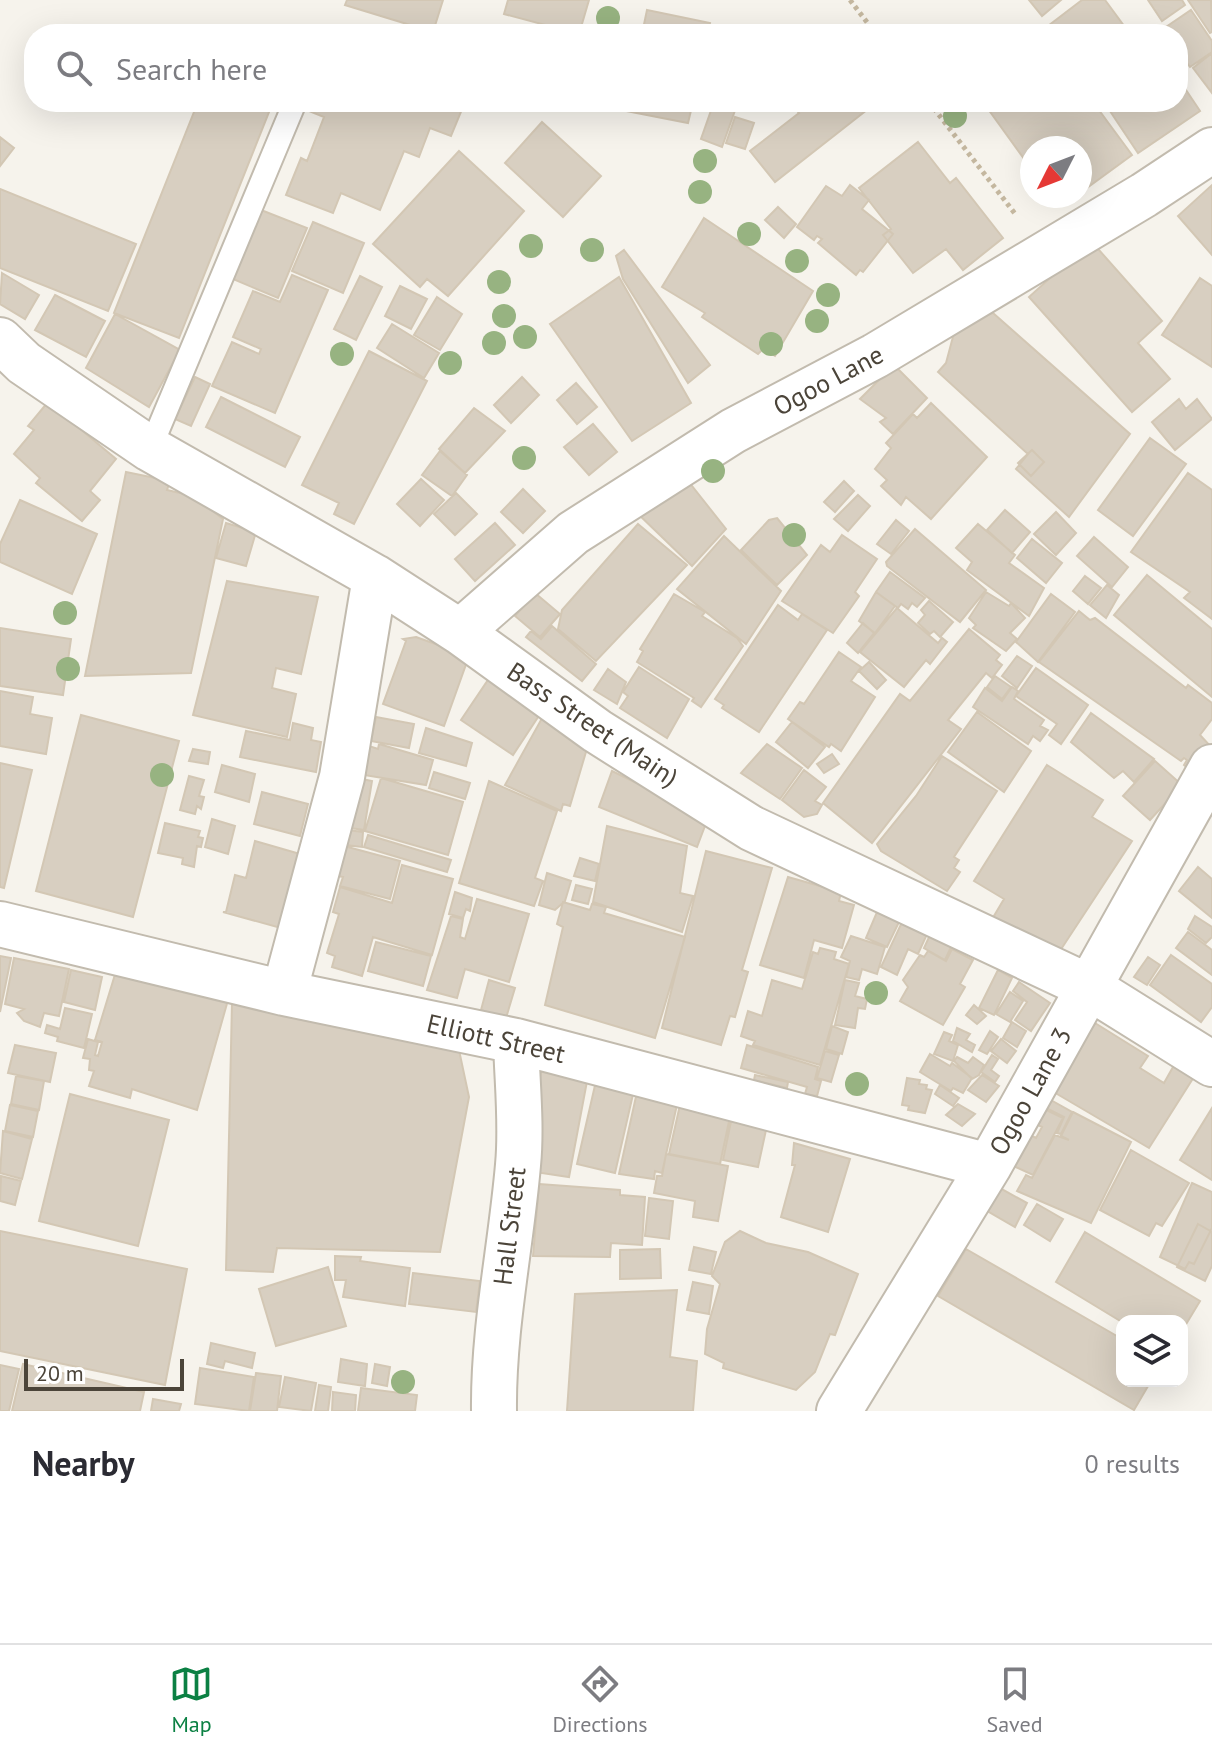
<!DOCTYPE html>
<html lang="en">
<head>
<meta charset="utf-8">
<style>
  :root { --surface:#fff; --page:#f7f7f7; --text:#2b2b33; --muted:#7c7c81; --line:#e1e1e2; --accent:#0b8043 }
  body { margin:0; font-family:"PT Sans",sans-serif; background:var(--page); color:var(--text) }
  .controls { position:absolute; right:24px; bottom:24px; display:grid; overflow:hidden; border-radius:16px; box-shadow:0 8px 32px #0002 }
  .controls button { width:72px; height:72px; display:grid; place-items:center; padding:0; border:0; border-bottom:2px solid var(--line); background:var(--surface); color:var(--text); font:40px sans-serif }
  .compass { position:absolute; left:1020px; top:136px; width:72px; height:72px; border-radius:50%; background:var(--surface); box-shadow:0 8px 32px #0002; rotate:228deg }
  .scale { position:absolute; left:24px; bottom:20px; width:160px; box-sizing:border-box; padding-left:8px; border:4px solid #4b4439; border-top:0; font-size:22px; line-height:28px; white-space:nowrap; color:#4b4439; -webkit-text-stroke:6px #fff; paint-order:stroke }
  .list { margin:0; padding:0; list-style:none }
  h2 { display:flex; justify-content:space-between; align-items:center; height:104px; margin:0; padding:0 32px; font-size:34px }
  h2 small { font-size:26px; font-weight:400; color:var(--muted) }
  .icon { flex:none; width:44px; height:44px; fill:none; stroke:currentColor; stroke-width:2; stroke-linecap:round; stroke-linejoin:round }
  .map { position:relative; flex:none; width:1212px; height:1411px; overflow:hidden }
  .search { position:absolute; background:var(--surface); box-shadow:0 8px 32px #0002; left:24px; right:24px; top:24px; height:88px; display:flex; align-items:center; gap:20px; box-sizing:border-box; padding:0 28px; border-radius:32px; color:var(--muted); font-size:30px }
  .sheet { height:232px; background:var(--surface) }
  nav { display:flex; justify-content:space-around; align-items:center; box-sizing:border-box; height:112px; border-top:2px solid var(--line); background:var(--surface); font-size:22px; color:var(--muted) }
  nav a { display:grid; justify-items:center; gap:4px }
  nav .on { color:var(--accent) }
  .map>svg:first-child { display:block }
</style>
</head>
<body>
<div class="map">
<svg width="1212" height="1411" viewBox="0 0 1212 1411">
  <rect width="100%" height="100%" fill="#f6f3ec"/>
  <!-- building -->
  <path fill="#d8cfc1" stroke="#d3c7b4" stroke-width="2" d="M 347,0 L 443,0 L 433,32 L 345,5 Z
    M 508,0 L 589,0 L 579,34 L 504,14 Z
    M 1029,0 L 1061,0 L 1042,16 Z
    M 1082,0 L 1105,0 L 1130,34 L 1054,34 L 1048,26 Z
    M 1148,0 L 1182,0 L 1185,5 L 1162,21 Z
    M 1188,0 L 1211,0 L 1212,32 L 1210,33 Z
    M 647,10 L 710,23 L 708,34 L 642,34 Z
    M 1191,10 L 1212,41 L 1212,52 L 1190,67 L 1178,51 L 1178,34 L 1166,34 L 1163,29 Z
    M 1212,53 L 1212,93 L 1193,68 Z
    M 1178,78 L 1200,111 L 1138,153 L 1104,102 L 1178,102 Z
    M 198,102 L 273,102 L 179,338 L 114,313 Z
    M 307,102 L 465,102 L 451,136 L 430,128 L 419,157 L 404,151 L 380,210 L 341,193 L 333,213 L 286,195 L 301,158 L 307,161 L 324,117 L 304,109 Z
    M 628,102 L 693,102 L 688,123 L 626,111 Z
    M 714,102 L 738,102 L 722,147 L 701,139 Z
    M 790,102 L 877,102 L 775,182 L 750,151 L 799,113 Z
    M 983,102 L 1080,102 L 1084,107 L 1093,102 L 1132,155 L 1080,193 L 1080,148 L 1032,148 L 1032,170 Z
    M 735,117 L 754,123 L 745,149 L 726,143 Z
    M 542,122 L 601,176 L 563,217 L 505,163 Z
    M 0,137 L 14,148 L 0,166 Z
    M 918,142 L 950,183 L 956,178 L 1003,238 L 963,270 L 946,249 L 913,273 L 883,235 L 891,229 L 859,188 Z
    M 459,151 L 524,211 L 448,296 L 427,279 L 420,287 L 373,244 Z
    M 850,185 L 869,200 L 862,209 L 893,234 L 863,272 L 860,270 L 856,275 L 818,243 L 822,239 L 817,236 L 814,240 L 797,227 L 826,186 L 842,196 Z
    M 1212,185 L 1212,255 L 1178,216 Z
    M 0,189 L 136,244 L 108,311 L 0,268 Z
    M 778,207 L 796,224 L 784,238 L 765,220 Z
    M 261,210 L 307,228 L 278,298 L 233,279 Z
    M 704,218 L 813,291 L 775,356 L 763,349 L 758,354 L 702,317 L 705,313 L 662,287 Z
    M 313,222 L 364,243 L 343,293 L 292,271 Z
    M 1091,241 L 1162,321 L 1138,343 L 1170,379 L 1132,412 L 1029,297 Z
    M 624,250 L 710,365 L 688,383 L 623,279 L 616,256 Z
    M 2,273 L 39,295 L 25,319 L 0,304 Z
    M 292,275 L 328,290 L 275,413 L 212,386 L 232,342 L 259,354 L 261,349 L 233,337 L 253,291 L 280,302 Z
    M 360,276 L 382,287 L 356,340 L 334,329 Z
    M 619,277 L 691,403 L 632,441 L 550,324 Z
    M 1200,278 L 1212,286 L 1212,367 L 1162,335 Z
    M 400,286 L 427,299 L 411,329 L 385,316 Z
    M 55,295 L 105,321 L 86,357 L 35,330 Z
    M 437,297 L 462,314 L 440,350 L 414,335 Z
    M 993,313 L 1130,434 L 1069,517 L 1016,469 L 1028,454 L 938,372 L 946,363 L 954,333 L 971,317 Z
    M 115,314 L 180,350 L 149,407 L 86,368 Z
    M 392,324 L 439,353 L 424,378 L 377,348 Z
    M 369,351 L 427,381 L 354,524 L 334,514 L 339,503 L 302,485 Z
    M 894,365 L 927,398 L 893,434 L 880,422 L 886,418 L 860,399 Z
    M 195,377 L 210,384 L 191,426 L 175,419 Z
    M 522,377 L 539,395 L 511,423 L 494,405 Z
    M 576,383 L 597,407 L 577,424 L 557,400 Z
    M 221,397 L 300,437 L 285,467 L 206,427 Z
    M 1179,399 L 1186,409 L 1197,399 L 1212,419 L 1175,450 L 1152,422 Z
    M 48,402 L 116,459 L 90,491 L 100,500 L 82,521 L 36,483 L 40,478 L 14,454 L 34,430 L 28,426 Z
    M 931,403 L 987,457 L 931,519 L 906,497 L 901,505 L 881,486 L 887,480 L 875,469 L 891,448 L 886,443 L 913,414 L 917,418 Z
    M 474,408 L 505,431 L 465,473 L 439,449 Z
    M 593,424 L 617,452 L 589,475 L 564,447 Z
    M 1150,438 L 1186,464 L 1133,536 L 1098,510 Z
    M 1032,450 L 1044,462 L 1031,476 L 1018,463 Z
    M 440,451 L 467,475 L 452,496 L 422,475 Z
    M 126,472 L 170,481 L 167,490 L 193,496 L 223,519 L 191,673 L 85,676 Z
    M 681,472 L 726,529 L 692,566 L 634,510 Z
    M 1188,473 L 1212,490 L 1212,619 L 1184,598 L 1190,592 L 1131,552 Z
    M 421,479 L 444,500 L 420,526 L 397,504 Z
    M 844,481 L 854,491 L 835,512 L 824,502 Z
    M 523,489 L 545,511 L 523,533 L 501,512 Z
    M 456,493 L 477,514 L 455,535 L 434,514 Z
    M 858,495 L 870,506 L 848,531 L 834,519 Z
    M 20,500 L 97,534 L 72,594 L 0,562 L 0,544 Z
    M 1005,510 L 1030,532 L 1012,553 L 987,530 Z
    M 1056,512 L 1076,533 L 1056,555 L 1034,534 Z
    M 777,518 L 807,555 L 777,585 L 741,550 L 769,520 Z
    M 896,520 L 909,531 L 891,554 L 877,544 Z
    M 226,523 L 256,532 L 246,566 L 216,558 Z
    M 495,523 L 515,545 L 475,581 L 455,559 Z
    M 638,524 L 687,565 L 596,661 L 558,629 L 562,610 Z
    M 978,524 L 1015,555 L 1009,563 L 1044,588 L 1029,616 L 967,570 L 972,562 L 956,548 Z
    M 915,529 L 986,590 L 960,622 L 887,566 L 886,562 Z
    M 842,535 L 877,559 L 855,592 L 859,596 L 833,633 L 782,601 L 821,545 L 830,552 Z
    M 724,536 L 781,591 L 746,644 L 677,589 Z
    M 1094,537 L 1128,567 L 1112,587 L 1077,556 Z
    M 1032,539 L 1062,563 L 1046,583 L 1017,558 Z
    M 890,572 L 925,598 L 917,607 L 912,603 L 908,609 L 901,604 L 898,608 L 876,592 Z
    M 1147,575 L 1212,629 L 1212,697 L 1114,615 Z
    M 1085,576 L 1101,588 L 1088,604 L 1073,591 Z
    M 227,581 L 318,597 L 301,674 L 276,668 L 272,688 L 296,694 L 287,737 L 193,715 Z
    M 1107,585 L 1119,595 L 1106,618 L 1090,605 Z
    M 876,592 L 895,606 L 875,633 L 859,621 Z
    M 986,592 L 1009,606 L 1011,603 L 1025,618 L 1010,633 L 1017,639 L 1006,651 L 973,628 L 976,625 L 969,618 Z
    M 535,593 L 560,614 L 540,637 L 515,616 Z
    M 674,594 L 705,612 L 702,616 L 737,638 L 743,646 L 701,707 L 692,701 L 694,698 L 637,662 L 643,651 L 640,649 Z
    M 1051,594 L 1075,612 L 1038,662 L 1016,642 Z
    M 929,601 L 953,622 L 940,637 L 934,631 L 930,634 L 918,623 L 925,615 L 921,610 Z
    M 778,605 L 798,620 L 802,614 L 827,630 L 759,732 L 722,708 L 724,705 L 715,699 Z
    M 897,608 L 938,643 L 942,638 L 947,642 L 930,664 L 926,660 L 904,687 L 860,652 Z
    M 1079,611 L 1090,620 L 1095,618 L 1186,688 L 1188,685 L 1212,703 L 1212,719 L 1200,735 L 1211,747 L 1192,771 L 1184,765 L 1187,760 L 1184,758 L 1181,761 L 1039,662 Z
    M 863,623 L 874,633 L 858,653 L 847,643 Z
    M 552,626 L 596,664 L 582,681 L 526,637 L 531,631 L 541,639 Z
    M 0,628 L 71,639 L 63,695 L 0,686 Z
    M 969,629 L 1000,655 L 996,660 L 1002,665 L 992,678 L 986,673 L 948,720 L 961,729 L 872,843 L 823,803 L 900,694 L 910,701 Z
    M 416,637 L 469,656 L 444,726 L 383,704 L 406,641 L 403,639 Z
    M 839,652 L 861,667 L 851,681 L 875,697 L 841,751 L 831,744 L 829,747 L 788,719 L 800,702 L 804,704 Z
    M 1017,656 L 1032,666 L 1017,688 L 1002,676 Z
    M 869,662 L 886,680 L 877,689 L 859,671 Z
    M 639,667 L 689,699 L 667,738 L 620,708 L 628,696 L 623,692 Z
    M 1036,668 L 1088,705 L 1061,744 L 1049,735 L 1057,724 L 1016,696 Z
    M 608,669 L 626,682 L 617,704 L 594,690 Z
    M 995,676 L 1011,687 L 1002,699 L 987,687 Z
    M 490,677 L 542,711 L 513,755 L 461,720 Z
    M 1012,687 L 1018,691 L 1014,699 L 1044,720 L 1040,726 L 1048,730 L 1040,741 L 1033,736 L 1028,744 L 973,707 L 985,688 L 1002,701 Z
    M 0,691 L 33,697 L 30,714 L 52,718 L 46,754 L 0,746 Z
    M 546,711 L 591,735 L 570,806 L 563,804 L 561,811 L 505,785 Z
    M 977,712 L 1031,751 L 1004,792 L 948,752 Z
    M 1091,713 L 1154,759 L 1134,782 L 1123,771 L 1114,778 L 1071,742 Z
    M 81,715 L 179,741 L 133,917 L 36,891 Z
    M 376,717 L 414,724 L 409,748 L 371,741 Z
    M 792,722 L 825,747 L 808,768 L 776,742 Z
    M 293,723 L 313,728 L 311,740 L 321,742 L 316,772 L 240,757 L 246,731 L 290,740 Z
    M 426,728 L 472,743 L 466,766 L 419,753 Z
    M 379,744 L 433,760 L 426,785 L 358,774 L 366,745 L 378,749 Z
    M 767,744 L 802,768 L 780,799 L 741,773 Z
    M 193,749 L 210,752 L 208,764 L 189,761 Z
    M 832,754 L 839,764 L 824,773 L 817,764 Z
    M 942,756 L 997,791 L 954,857 L 959,860 L 954,868 L 960,872 L 947,891 L 881,851 L 877,844 L 916,796 Z
    M 1155,761 L 1182,785 L 1150,820 L 1123,796 Z
    M 0,763 L 32,770 L 4,888 L 0,887 Z
    M 222,765 L 255,774 L 249,802 L 215,792 Z
    M 1047,765 L 1103,800 L 1092,817 L 1132,841 L 1054,960 L 991,921 L 1004,899 L 974,881 Z
    M 804,770 L 826,787 L 815,801 L 822,805 L 817,814 L 804,817 L 782,800 Z
    M 612,771 L 708,818 L 697,847 L 599,807 Z
    M 434,772 L 470,783 L 465,799 L 429,788 Z
    M 189,776 L 204,780 L 199,796 L 204,797 L 201,809 L 197,806 L 195,814 L 180,810 Z
    M 357,778 L 372,781 L 364,830 L 350,828 Z
    M 381,778 L 463,802 L 448,855 L 365,831 Z
    M 489,781 L 557,811 L 535,878 L 543,881 L 534,906 L 459,883 Z
    M 262,792 L 308,804 L 300,836 L 254,824 Z
    M 212,819 L 235,826 L 228,854 L 205,847 Z
    M 165,823 L 200,831 L 198,837 L 203,838 L 201,847 L 197,846 L 194,867 L 182,864 L 183,858 L 158,853 Z
    M 607,826 L 687,846 L 680,893 L 693,896 L 682,932 L 593,902 Z
    M 347,830 L 363,832 L 362,847 L 346,845 Z
    M 368,835 L 451,860 L 447,872 L 364,847 Z
    M 255,841 L 300,854 L 281,928 L 223,912 L 226,912 L 235,875 L 246,878 Z
    M 344,846 L 400,861 L 390,899 L 340,886 L 343,877 L 337,876 Z
    M 706,851 L 772,868 L 742,970 L 748,972 L 735,1017 L 730,1016 L 721,1045 L 662,1028 Z
    M 580,858 L 599,864 L 595,881 L 574,876 Z
    M 402,865 L 453,879 L 432,955 L 373,937 L 362,976 L 332,967 L 335,956 L 327,953 L 339,914 L 333,912 L 340,887 L 392,903 Z
    M 1198,867 L 1212,879 L 1212,918 L 1179,891 Z
    M 547,873 L 571,881 L 565,901 L 555,910 L 539,905 Z
    M 788,877 L 841,892 L 839,901 L 854,905 L 842,948 L 814,940 L 804,978 L 760,965 Z
    M 576,885 L 592,889 L 588,904 L 572,900 Z
    M 455,892 L 472,898 L 470,911 L 466,909 L 463,918 L 449,914 Z
    M 477,899 L 529,914 L 509,982 L 465,969 L 457,998 L 427,990 L 451,916 L 463,919 L 460,937 L 465,939 Z
    M 563,902 L 590,910 L 592,904 L 606,907 L 604,913 L 685,937 L 655,1038 L 545,1005 L 563,927 L 557,924 Z
    M 877,912 L 899,922 L 887,947 L 866,938 Z
    M 1195,916 L 1212,927 L 1212,937 L 1206,943 L 1188,929 Z
    M 903,920 L 928,932 L 918,954 L 908,949 L 897,975 L 881,967 Z
    M 1188,932 L 1212,950 L 1212,975 L 1176,948 Z
    M 930,935 L 951,947 L 945,960 L 924,948 Z
    M 851,936 L 885,947 L 877,974 L 862,969 L 859,980 L 846,977 L 850,961 L 841,957 Z
    M 376,942 L 431,956 L 423,986 L 368,971 Z
    M 820,948 L 836,952 L 834,959 L 849,964 L 820,1065 L 753,1045 L 755,1041 L 741,1036 L 748,1011 L 762,1016 L 772,980 L 802,989 L 813,952 L 818,954 Z
    M 952,949 L 973,960 L 960,984 L 965,987 L 943,1025 L 900,1001 L 908,987 L 903,980 L 920,955 L 924,957 L 928,951 L 946,961 Z
    M 1171,955 L 1212,984 L 1212,1007 L 1201,1022 L 1150,985 Z
    M 0,956 L 11,958 L 0,1012 Z
    M 1148,957 L 1160,965 L 1147,985 L 1134,977 Z
    M 14,958 L 69,969 L 59,1016 L 44,1013 L 40,1027 L 24,1021 L 17,1013 L 24,1009 L 5,1004 Z
    M 117,968 L 228,1000 L 197,1110 L 132,1089 L 130,1098 L 89,1086 L 94,1071 L 89,1070 L 90,1059 L 83,1058 L 88,1039 L 98,1042 L 95,1055 L 98,1056 L 102,1042 L 95,1040 Z
    M 71,970 L 102,977 L 95,1010 L 64,1002 Z
    M 998,970 L 1012,978 L 994,1015 L 979,1008 Z
    M 489,980 L 515,988 L 506,1018 L 481,1010 Z
    M 845,980 L 859,983 L 855,996 L 867,999 L 865,1009 L 858,1008 L 855,1028 L 835,1025 Z
    M 1019,982 L 1050,1003 L 1031,1031 L 1015,1020 L 1027,1002 L 1013,991 Z
    M 1010,992 L 1023,1001 L 1010,1022 L 996,1014 Z
    M 232,1003 L 459,1050 L 469,1097 L 440,1252 L 277,1248 L 273,1272 L 226,1270 Z
    M 974,1005 L 986,1016 L 977,1024 L 966,1015 Z
    M 65,1008 L 92,1014 L 84,1048 L 57,1041 L 58,1037 L 45,1033 L 47,1025 L 60,1029 Z
    M 1012,1022 L 1026,1031 L 1017,1047 L 1003,1038 Z
    M 1095,1023 L 1148,1056 L 1140,1068 L 1164,1083 L 1177,1060 L 1197,1072 L 1149,1148 L 1052,1091 Z
    M 832,1026 L 848,1032 L 842,1054 L 826,1049 Z
    M 957,1028 L 970,1034 L 966,1040 L 975,1045 L 972,1052 L 953,1041 Z
    M 990,1031 L 998,1037 L 987,1054 L 979,1050 Z
    M 944,1032 L 952,1035 L 949,1041 L 958,1045 L 953,1061 L 934,1054 Z
    M 1001,1039 L 1016,1051 L 1007,1063 L 991,1051 Z
    M 15,1045 L 56,1053 L 50,1082 L 8,1073 Z
    M 747,1045 L 818,1067 L 815,1079 L 821,1081 L 817,1096 L 805,1094 L 807,1087 L 741,1068 Z
    M 825,1051 L 839,1055 L 831,1082 L 817,1078 Z
    M 930,1054 L 950,1066 L 952,1063 L 972,1078 L 963,1093 L 953,1088 L 951,1091 L 920,1072 Z
    M 992,1055 L 998,1059 L 991,1070 L 999,1076 L 995,1082 L 981,1072 Z
    M 957,1057 L 968,1063 L 973,1057 L 984,1065 L 979,1075 L 972,1079 L 954,1061 Z
    M 544,1063 L 588,1076 L 569,1177 L 528,1171 L 530,1110 Z
    M 755,1075 L 788,1082 L 787,1088 L 754,1080 Z
    M 982,1075 L 999,1086 L 986,1102 L 968,1090 Z
    M 16,1076 L 44,1081 L 39,1110 L 11,1104 Z
    M 907,1078 L 920,1080 L 919,1084 L 927,1085 L 926,1089 L 932,1090 L 925,1113 L 908,1110 L 909,1106 L 902,1105 Z
    M 596,1081 L 634,1090 L 615,1173 L 577,1164 Z
    M 940,1085 L 959,1098 L 953,1106 L 935,1094 Z
    M 637,1092 L 678,1100 L 662,1173 L 655,1171 L 654,1179 L 619,1174 Z
    M 70,1094 L 169,1120 L 138,1246 L 39,1221 Z
    M 682,1096 L 732,1107 L 720,1164 L 669,1154 Z
    M 1049,1099 L 1072,1112 L 1061,1134 L 1057,1133 L 1064,1117 L 1044,1107 Z
    M 958,1104 L 975,1114 L 962,1126 L 946,1115 Z
    M 1034,1104 L 1063,1118 L 1033,1175 L 1005,1162 L 1020,1130 L 1036,1138 L 1042,1127 L 1026,1119 Z
    M 10,1105 L 38,1111 L 33,1137 L 5,1131 Z
    M 734,1107 L 765,1113 L 761,1129 L 766,1130 L 758,1167 L 723,1160 Z
    M 1212,1108 L 1212,1180 L 1180,1160 Z
    M 1073,1112 L 1131,1142 L 1091,1223 L 1017,1191 L 1026,1175 L 1032,1178 L 1055,1135 L 1069,1140 L 1061,1136 Z
    M 3,1131 L 32,1139 L 22,1179 L 0,1173 Z
    M 794,1143 L 850,1159 L 828,1232 L 781,1217 L 795,1165 L 792,1165 Z
    M 1131,1150 L 1189,1183 L 1162,1226 L 1156,1223 L 1149,1236 L 1100,1210 Z
    M 666,1154 L 728,1166 L 718,1221 L 693,1217 L 695,1201 L 654,1193 L 657,1176 L 662,1176 Z
    M 1,1176 L 21,1181 L 15,1205 L 0,1201 Z
    M 989,1182 L 1027,1203 L 1015,1227 L 977,1205 Z
    M 1192,1183 L 1212,1192 L 1212,1228 L 1194,1264 L 1189,1262 L 1185,1269 L 1160,1257 Z
    M 539,1184 L 620,1190 L 620,1195 L 645,1197 L 642,1245 L 611,1243 L 610,1257 L 533,1256 Z
    M 649,1198 L 673,1201 L 669,1239 L 645,1236 Z
    M 1037,1204 L 1063,1219 L 1050,1241 L 1024,1225 Z
    M 1198,1224 L 1212,1232 L 1212,1266 L 1205,1281 L 1177,1267 Z
    M 0,1231 L 187,1269 L 165,1385 L 0,1351 Z
    M 740,1231 L 766,1243 L 808,1252 L 858,1274 L 835,1335 L 830,1334 L 815,1372 L 796,1390 L 723,1368 L 724,1363 L 705,1354 L 707,1329 L 720,1284 L 712,1276 L 725,1242 Z
    M 1085,1232 L 1200,1301 L 1182,1331 L 1182,1321 L 1122,1322 L 1056,1282 Z
    M 694,1247 L 716,1252 L 711,1274 L 689,1270 Z
    M 660,1249 L 661,1278 L 620,1279 L 620,1250 Z
    M 966,1249 L 1122,1339 L 1122,1381 L 1151,1381 L 1134,1410 L 938,1296 Z
    M 335,1256 L 361,1257 L 360,1261 L 410,1268 L 405,1306 L 343,1297 L 346,1280 L 335,1280 Z
    M 328,1267 L 346,1326 L 276,1346 L 259,1289 Z
    M 413,1273 L 480,1281 L 476,1312 L 409,1304 Z
    M 693,1282 L 713,1286 L 709,1314 L 687,1310 Z
    M 677,1290 L 670,1357 L 697,1361 L 693,1411 L 567,1411 L 575,1294 Z
    M 211,1343 L 255,1353 L 252,1368 L 225,1361 L 223,1368 L 207,1364 Z
    M 341,1359 L 367,1364 L 365,1386 L 338,1382 Z
    M 23,1364 L 144,1392 L 140,1411 L 12,1411 Z
    M 375,1364 L 390,1367 L 387,1386 L 372,1383 Z
    M 0,1365 L 19,1369 L 9,1411 L 0,1411 Z
    M 200,1368 L 254,1377 L 249,1411 L 195,1404 Z
    M 256,1373 L 281,1376 L 277,1411 L 250,1411 Z
    M 285,1377 L 316,1383 L 311,1411 L 279,1407 Z
    M 319,1385 L 331,1387 L 328,1411 L 315,1411 Z
    M 361,1388 L 417,1395 L 415,1411 L 358,1411 Z
    M 333,1392 L 356,1395 L 355,1411 L 332,1411 Z
    M 153,1399 L 181,1404 L 179,1411 L 151,1411 Z"/>
  <g fill="none" stroke-linecap="round" stroke-linejoin="round">
    <!-- service casing -->
    <g stroke="#c2bbae" stroke-width="26">
      <path id="service" d="M 150,449 L 295,102"/>
    </g>
    <!-- minor casing -->
    <g stroke="#c2bbae" stroke-width="48">
      <path id="minor" d="M 0,340 L 24,363 L 150,449 L 375,577 L 460,632 L 597,731 L 751,828 L 1087,986 L 1212,1064
        M 460,632 L 573,533 L 733,431 L 875,356 L 1144,195 L 1212,150
        M 0,924 L 284,993 L 516,1041 L 989,1166
        M 284,993 L 342,777 L 375,577
        M 494,1411 C 493,1328 511,1247 518,1165 C 522,1124 517,1081 516,1041
        M 839,1411 L 989,1166 L 1212,767"/>
    </g>
    <!-- path -->
    <path stroke="#c4b79f" stroke-width="5" stroke-dasharray="4 4" stroke-linecap="butt" d="M 850,0 L 876,34
      M 929,102 L 1016,215"/>
    <!-- service -->
    <use href="#service" stroke="#fff" stroke-width="22"/>
    <!-- minor -->
    <use href="#minor" stroke="#fff" stroke-width="44"/>
  </g>
  <!-- trees -->
  <g fill="#97b381">
    <circle cx="608" cy="18" r="12"/>
    <circle cx="955" cy="116" r="12"/>
    <circle cx="705" cy="161" r="12"/>
    <circle cx="700" cy="192" r="12"/>
    <circle cx="749" cy="234" r="12"/>
    <circle cx="531" cy="246" r="12"/>
    <circle cx="592" cy="250" r="12"/>
    <circle cx="797" cy="261" r="12"/>
    <circle cx="499" cy="282" r="12"/>
    <circle cx="828" cy="295" r="12"/>
    <circle cx="504" cy="316" r="12"/>
    <circle cx="817" cy="321" r="12"/>
    <circle cx="525" cy="337" r="12"/>
    <circle cx="494" cy="343" r="12"/>
    <circle cx="771" cy="344" r="12"/>
    <circle cx="342" cy="354" r="12"/>
    <circle cx="450" cy="363" r="12"/>
    <circle cx="524" cy="458" r="12"/>
    <circle cx="713" cy="471" r="12"/>
    <circle cx="794" cy="535" r="12"/>
    <circle cx="65" cy="613" r="12"/>
    <circle cx="68" cy="669" r="12"/>
    <circle cx="162" cy="775" r="12"/>
    <circle cx="876" cy="993" r="12"/>
    <circle cx="857" cy="1084" r="12"/>
    <circle cx="403" cy="1382" r="12"/>
  </g>
  <g text-anchor="middle" dominant-baseline="central" stroke-width="7" stroke-linejoin="round" paint-order="stroke">
    <!-- street labels -->
    <g font-size="26" fill="#4b4439" stroke="#fff">
      <text transform="translate(828 380) rotate(-28)">Ogoo Lane</text>
      <text transform="translate(593 724) rotate(34)">Bass Street (Main)</text>
      <text transform="translate(496 1038) rotate(13)">Elliott Street</text>
      <text transform="translate(1030 1091) rotate(-61)">Ogoo Lane 3</text>
      <text transform="translate(509 1226) rotate(-83)">Hall Street</text>
    </g>
  </g>
</svg>
<div class="controls">
<button><svg class="icon" aria-label="layers" viewBox="0 0 24 24"><path d="M12 4l9 5-9 5-9-5zM3 14l9 5 9-5"/></svg></button>
</div>
<svg class="compass" viewBox="-18 -18 36 36"><path d="M0-13l5 13h-10z" fill="#e53935"/><path d="M0 13l5-13h-10z" fill="#7c7c81"/></svg>
<div class="scale">20 m</div>
<div class="search"><svg class="icon" aria-label="search" viewBox="0 0 24 24"><circle cx="10" cy="10" r="6"/><path d="M15 15l6 6"/></svg>Search here</div>
</div>
<section class="sheet">
<h2>Nearby<small>0 results</small></h2>
<ul class="list">
</ul>
</section>
<nav>
<a class="on"><svg class="icon" aria-label="map" viewBox="0 0 24 24"><path d="M3 6l6-2 6 2 6-2v14l-6 2-6-2-6 2zM9 4v14M15 6v14"/></svg>Map</a>
<a><svg class="icon" aria-label="directions" viewBox="0 0 24 24"><path d="M12 3l9 9-9 9-9-9zM9 14v-3h6M13 9l2 2-2 2"/></svg>Directions</a>
<a><svg class="icon" aria-label="saved" viewBox="0 0 24 24"><path d="M7 4h10v16l-5-4-5 4z"/></svg>Saved</a>
</nav>
</body>
</html>
